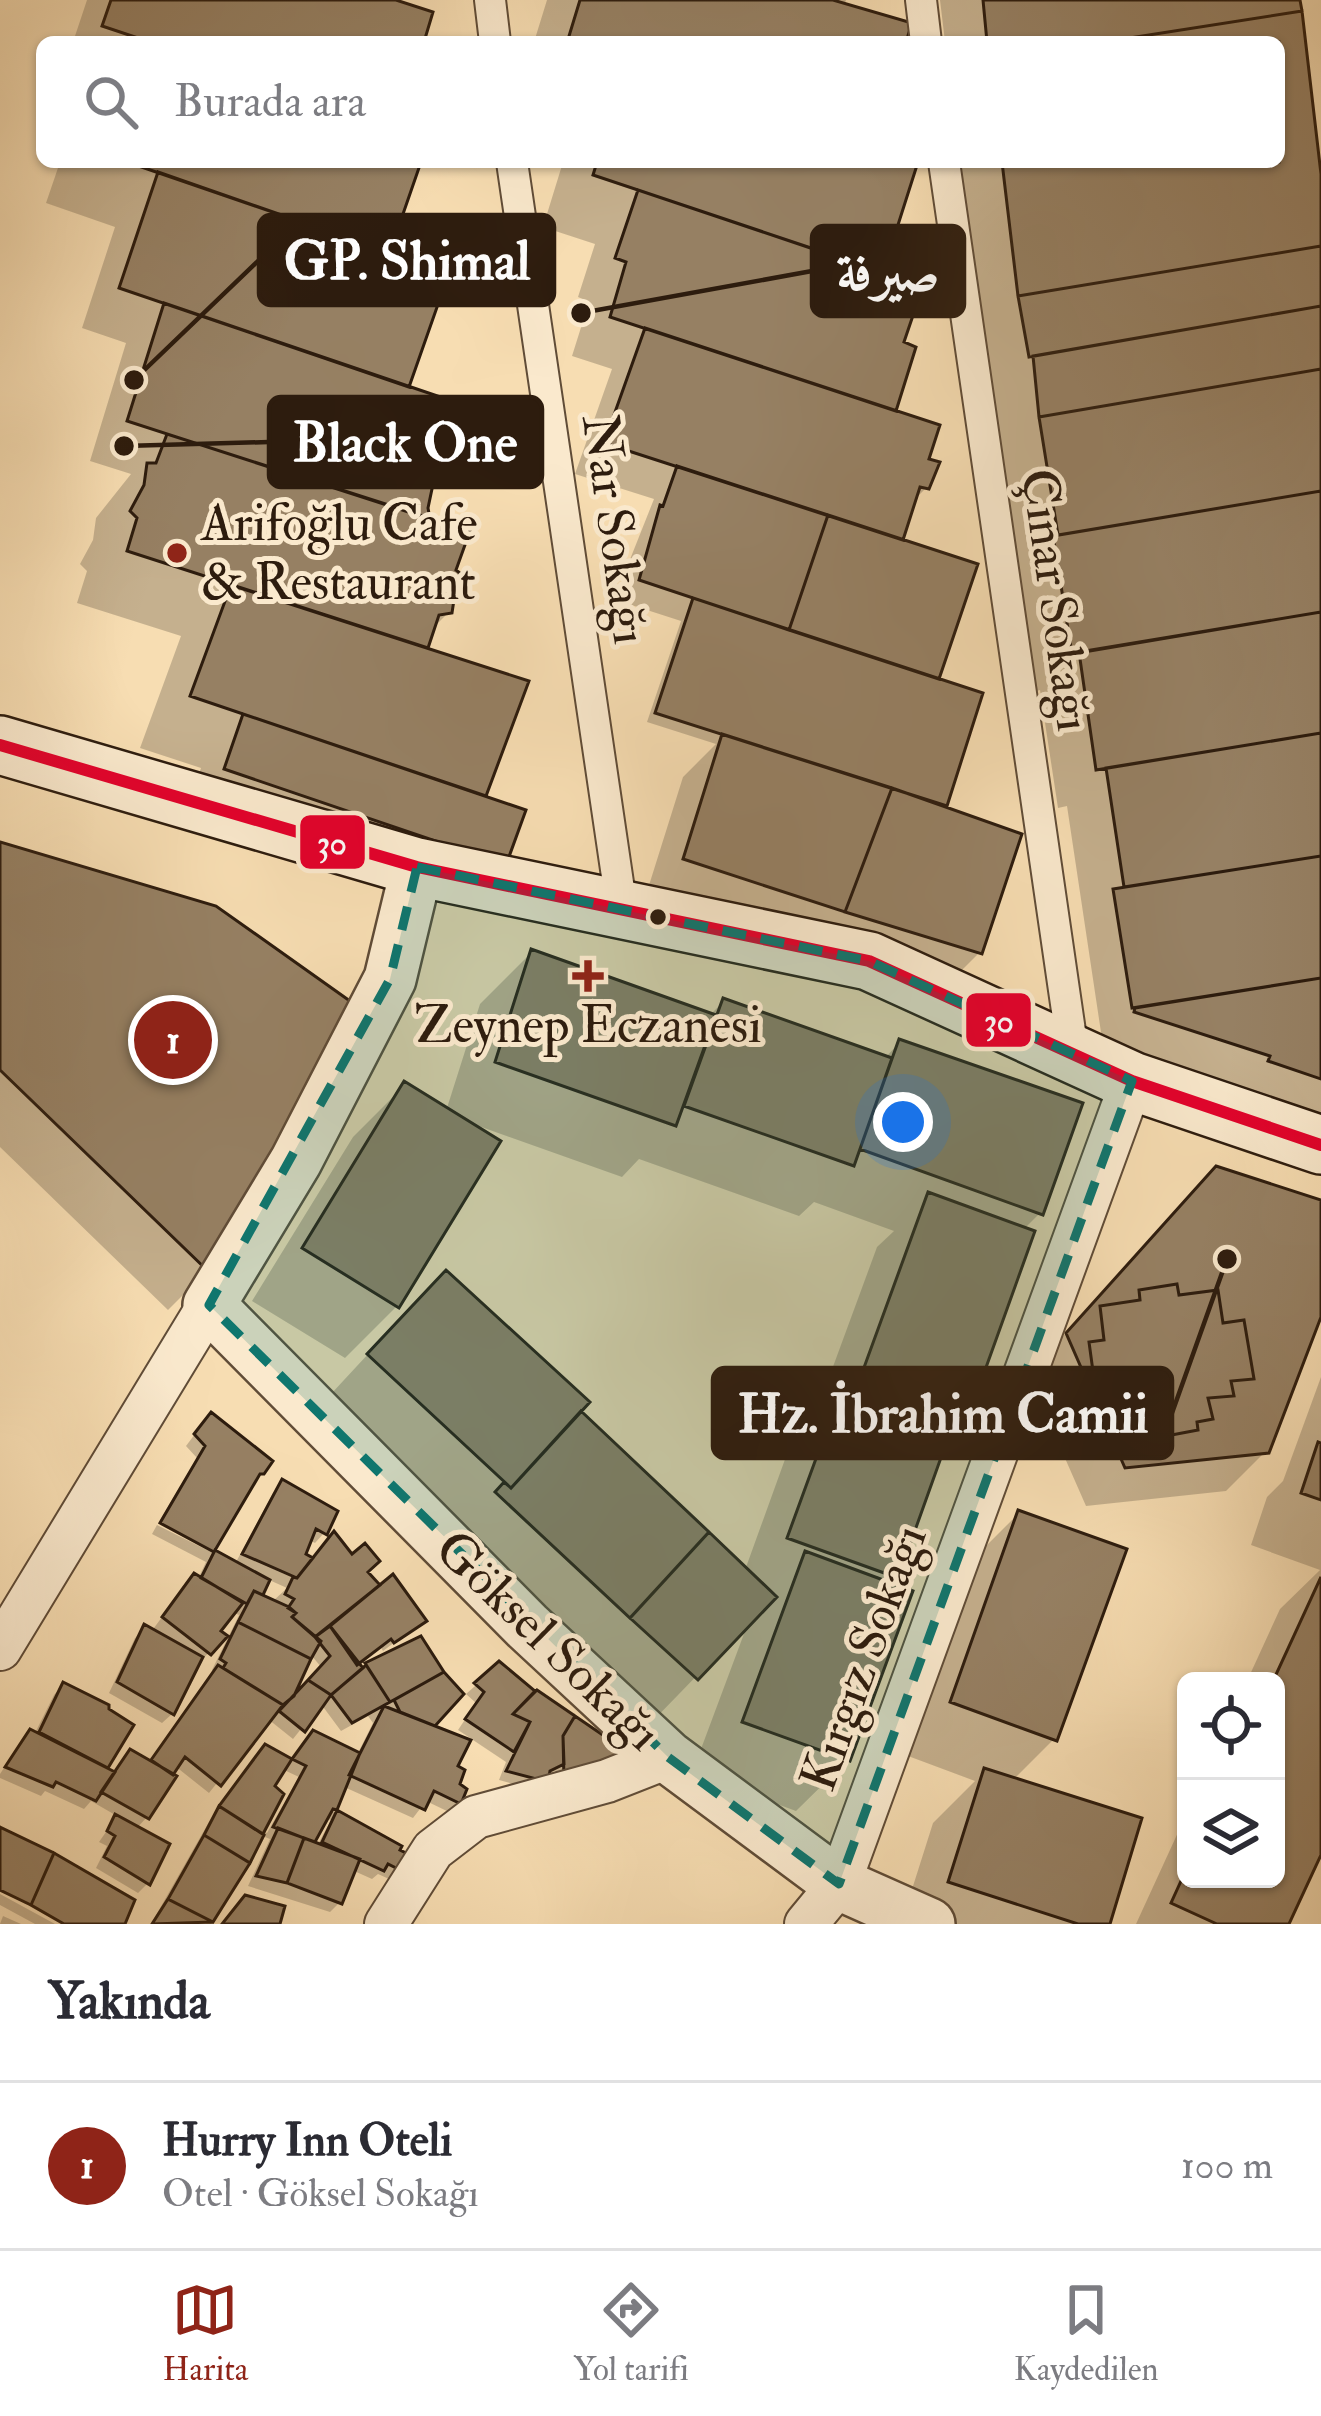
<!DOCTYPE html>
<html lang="tr">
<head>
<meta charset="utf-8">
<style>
  :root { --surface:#fff; --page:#f7f7f7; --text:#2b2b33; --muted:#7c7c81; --line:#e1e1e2; --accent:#8f2418 }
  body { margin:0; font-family:"IM FELL Double Pica",Amiri,serif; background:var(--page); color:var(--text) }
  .controls { position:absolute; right:36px; bottom:36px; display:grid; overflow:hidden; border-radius:18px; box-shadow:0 3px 9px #0004 }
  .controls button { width:108px; height:108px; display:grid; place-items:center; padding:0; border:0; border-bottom:3px solid var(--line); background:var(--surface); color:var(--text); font:60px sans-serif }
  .you { position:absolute; left:903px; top:1122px; width:42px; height:42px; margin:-30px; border:9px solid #fff; border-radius:50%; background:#1a73e8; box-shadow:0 0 0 18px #1a73e833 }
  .badge { display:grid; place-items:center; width:78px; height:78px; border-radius:50%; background:var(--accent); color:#fff; font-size:39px; font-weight:700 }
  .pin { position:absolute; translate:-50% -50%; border:6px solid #fff; box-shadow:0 3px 12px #0006 }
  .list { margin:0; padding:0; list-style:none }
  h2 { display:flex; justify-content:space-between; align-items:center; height:156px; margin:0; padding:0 48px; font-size:51px }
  h2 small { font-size:39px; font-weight:400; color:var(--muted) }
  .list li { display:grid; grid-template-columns:78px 1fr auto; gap:36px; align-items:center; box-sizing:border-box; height:168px; padding:0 48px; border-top:3px solid var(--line) }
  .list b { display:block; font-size:45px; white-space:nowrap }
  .list p { margin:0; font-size:39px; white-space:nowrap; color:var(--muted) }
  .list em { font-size:39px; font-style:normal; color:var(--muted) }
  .icon { flex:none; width:66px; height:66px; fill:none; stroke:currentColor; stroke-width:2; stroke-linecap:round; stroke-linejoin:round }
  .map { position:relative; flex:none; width:1321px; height:1924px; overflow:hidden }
  .search { position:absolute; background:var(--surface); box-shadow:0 3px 9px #0004; left:36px; right:36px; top:36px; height:132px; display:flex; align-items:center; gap:30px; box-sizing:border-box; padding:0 42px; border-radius:18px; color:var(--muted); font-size:45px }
  .sheet { height:324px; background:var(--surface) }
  nav { display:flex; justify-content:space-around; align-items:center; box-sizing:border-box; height:168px; border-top:3px solid var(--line); background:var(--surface); font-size:33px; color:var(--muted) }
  nav a { display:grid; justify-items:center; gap:6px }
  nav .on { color:var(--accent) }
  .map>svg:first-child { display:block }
</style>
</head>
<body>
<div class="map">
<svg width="1321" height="1924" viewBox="0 0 1321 1924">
  <rect width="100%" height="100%" fill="#f7ddb2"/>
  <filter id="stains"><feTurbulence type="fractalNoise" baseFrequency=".00167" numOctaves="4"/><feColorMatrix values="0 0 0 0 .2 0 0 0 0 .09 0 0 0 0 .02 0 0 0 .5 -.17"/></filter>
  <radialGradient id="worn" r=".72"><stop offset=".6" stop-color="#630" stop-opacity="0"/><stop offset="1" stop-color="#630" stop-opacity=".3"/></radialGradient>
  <!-- shadow -->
  <path fill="#0003" fill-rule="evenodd" d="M 87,0 L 387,0 L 421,42 L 73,42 Z
    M 547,0 L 846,0 L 844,7 L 903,42 L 534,42 Z
    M 940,0 L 1296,0 L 1321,201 L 1321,1130 L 1102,1039 L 1067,806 L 1058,808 L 1040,690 L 1033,692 L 959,162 L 1279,162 L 1279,42 L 945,42 Z
    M 60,162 L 418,162 L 390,242 L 400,255 L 397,259 L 405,389 L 425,508 L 453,571 L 461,578 L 449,612 L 430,631 L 424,650 L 483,795 L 480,798 L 503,863 L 187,808 L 201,768 L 140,748 L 181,636 L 77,603 L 87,571 L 80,564 L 93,540 L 96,518 L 131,474 L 90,461 L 126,343 L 82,328 L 115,227 L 46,203 Z
    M 563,162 L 914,162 L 878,274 L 901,344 L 892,413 L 925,461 L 927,487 L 912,502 L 899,542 L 935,681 L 944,804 L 939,809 L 979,953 L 940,992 L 645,898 L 683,777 L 716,744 L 647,722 L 681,621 L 619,601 L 629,562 L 654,499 L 575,474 L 612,369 L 572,356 L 589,302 L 578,297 L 595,244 L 543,227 Z
    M 0,845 L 207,1271 L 168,1310 L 0,1147 Z
    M 532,952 L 710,1015 L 723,1002 L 884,1059 L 900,1042 L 1040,1213 L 1023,1230 L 967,1410 L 948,1429 L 895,1576 L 886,1585 L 848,1760 L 796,1811 L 692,1773 L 748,1623 L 644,1730 L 318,1408 L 395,1325 L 577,1412 L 745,1570 L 797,1426 L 820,1402 L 877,1247 L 894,1231 L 814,1202 L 799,1216 L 639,1159 L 622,1177 L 473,1124 L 397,1306 L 345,1358 L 252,1301 L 353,1137 L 405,1085 L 446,1111 L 480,1004 Z
    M 1217,1169 L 1321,1203 L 1321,1309 L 1266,1451 L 1226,1491 L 1086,1506 L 1028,1374 Z
    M 1321,1377 L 1321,1848 L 1285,1924 L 1136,1924 L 1186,1815 L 1186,1879 L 1276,1879 L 1276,1681 L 1247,1681 L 1280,1609 L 1320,1570 L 1251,1545 L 1267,1497 L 1283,1481 Z
    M 201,1426 L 262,1472 L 251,1483 L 213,1548 L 160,1520 L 197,1458 L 186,1446 Z
    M 283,1483 L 324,1533 L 315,1543 L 309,1540 L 302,1556 L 310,1560 L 334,1536 L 364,1572 L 370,1597 L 423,1621 L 383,1651 L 380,1646 L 357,1664 L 361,1671 L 420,1640 L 460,1694 L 429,1727 L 454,1767 L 458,1802 L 449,1812 L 426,1801 L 413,1818 L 342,1786 L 332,1811 L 398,1847 L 399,1869 L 389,1879 L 378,1874 L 372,1879 L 352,1870 L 340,1902 L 330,1912 L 248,1886 L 270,1839 L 260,1835 L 211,1924 L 151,1924 L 210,1820 L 265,1747 L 290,1762 L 304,1744 L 357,1755 L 373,1723 L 368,1716 L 341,1731 L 321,1704 L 293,1739 L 268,1719 L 209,1793 L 175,1766 L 147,1817 L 136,1829 L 148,1883 L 138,1893 L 96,1868 L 107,1846 L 99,1842 L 117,1816 L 91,1801 L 84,1809 L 45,1791 L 41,1796 L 0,1778 L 0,1774 L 21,1742 L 31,1732 L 35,1733 L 54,1695 L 63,1685 L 130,1726 L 104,1769 L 113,1774 L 131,1752 L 150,1763 L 215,1672 L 212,1670 L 239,1615 L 232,1612 L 217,1632 L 224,1636 L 199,1663 L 172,1714 L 162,1723 L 109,1693 L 135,1638 L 145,1628 L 151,1632 L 184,1587 L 198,1579 L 206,1562 L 152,1534 L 157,1525 L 235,1564 L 273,1493 ZM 267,1579 L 287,1588 L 272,1602 L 259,1596 ZM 311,1655 L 322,1668 L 287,1704 ZM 282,1769 L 299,1777 L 267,1833 L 263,1831 L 271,1787 ZM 323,1818 L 331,1820 L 317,1846 L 311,1844 Z
    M 1019,1513 L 1054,1739 L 1013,1780 L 1107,1924 L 901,1924 L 933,1823 L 975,1781 L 900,1753 L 967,1565 Z
    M 499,1665 L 615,1750 L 556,1788 L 555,1771 L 546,1775 L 535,1790 L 499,1780 L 506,1762 L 458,1730 L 476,1703 L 466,1694 Z
    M 0,1894 L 55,1924 L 35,1924 L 0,1905 Z
    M 3,1916 L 21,1924 L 0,1924 Z"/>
  <!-- building -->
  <path fill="#968063" stroke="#2d1c0e" stroke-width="3" d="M 111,0 L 396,0 L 433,12 L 424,42 L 150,42 L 102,26 Z
    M 580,0 L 833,0 L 912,23 L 906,42 L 584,42 L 569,36 Z
    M 983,0 L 1300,0 L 1302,11 L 1104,42 L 987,42 Z
    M 1302,11 L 1321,174 L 1321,246 L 1018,296 L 1002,162 L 1279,162 L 1279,42 L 1104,42 Z
    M 127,162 L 421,162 L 394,240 L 408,244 L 403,257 Z
    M 597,162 L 918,162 L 883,272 L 593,175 Z
    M 158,172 L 449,273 L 409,387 L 119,288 Z
    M 638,190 L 923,286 L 904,342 L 916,347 L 896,411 L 610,317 L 626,262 L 615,258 Z
    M 1321,246 L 1321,306 L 1029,357 L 1018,296 Z
    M 164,303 L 461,404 L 432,489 L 428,508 L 430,519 L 127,421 Z
    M 1321,306 L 1321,369 L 1039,417 L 1033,356 Z
    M 645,328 L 940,425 L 929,459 L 940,462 L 929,489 L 920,487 L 903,540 L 604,443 Z
    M 1321,369 L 1321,491 L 1058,535 L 1039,417 Z
    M 167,434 L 470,531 L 456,570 L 465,577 L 455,593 L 452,613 L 439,615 L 428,648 L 127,551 L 137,518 L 130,511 L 144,485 L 147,463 L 156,463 Z
    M 677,466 L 828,515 L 789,630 L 639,580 L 660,505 L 663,506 Z
    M 1321,491 L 1321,612 L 1072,654 L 1053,536 Z
    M 828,515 L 978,564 L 939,679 L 789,630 Z
    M 231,585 L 529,681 L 486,796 L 190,696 Z
    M 693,598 L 983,693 L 947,806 L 655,713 Z
    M 1321,612 L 1321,733 L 1096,770 L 1079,652 Z
    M 243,714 L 526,810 L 506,865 L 224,769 Z
    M 1321,733 L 1321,856 L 1124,887 L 1106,768 Z
    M 722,734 L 892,788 L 845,912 L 683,859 Z
    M 892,788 L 1022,834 L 982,954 L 845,912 Z
    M 0,842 L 216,906 L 364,1011 L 210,1273 L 0,1070 Z
    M 1321,856 L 1321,978 L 1132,1008 L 1113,889 Z
    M 531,949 L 716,1015 L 676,1126 L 495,1062 Z
    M 1321,978 L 1321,1079 L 1268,1061 L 1270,1056 L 1134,1012 L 1135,1008 Z
    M 723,998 L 892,1058 L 854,1166 L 684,1106 Z
    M 899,1039 L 1083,1103 L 1043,1215 L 860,1149 Z
    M 404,1081 L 501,1141 L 399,1308 L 302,1248 Z
    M 1216,1166 L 1321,1200 L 1321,1317 L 1269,1453 L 1125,1468 L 1066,1333 Z
    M 928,1192 L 1035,1231 L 970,1412 L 862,1373 Z
    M 446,1270 L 590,1402 L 511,1488 L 367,1354 Z
    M 1177,1284 L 1179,1295 L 1218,1290 L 1223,1323 L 1244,1320 L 1254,1379 L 1231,1381 L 1234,1396 L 1208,1398 L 1213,1419 L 1197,1422 L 1198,1430 L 1161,1437 L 1159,1428 L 1118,1432 L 1112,1399 L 1097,1401 L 1089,1342 L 1104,1340 L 1100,1306 L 1140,1300 L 1139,1290 Z
    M 848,1371 L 958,1410 L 898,1578 L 787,1538 Z
    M 581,1411 L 709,1532 L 630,1618 L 495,1492 L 504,1482 L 511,1488 Z
    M 211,1412 L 273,1461 L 264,1474 L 260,1474 L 214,1552 L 160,1523 L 205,1446 L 194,1434 Z
    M 1318,1442 L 1321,1443 L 1321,1500 L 1301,1493 Z
    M 282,1479 L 338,1511 L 327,1535 L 316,1529 L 306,1554 L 313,1558 L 297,1578 L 242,1554 Z
    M 1018,1510 L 1127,1549 L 1057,1741 L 950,1702 Z
    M 334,1531 L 352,1554 L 365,1543 L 380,1561 L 368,1572 L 380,1585 L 315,1637 L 292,1617 L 296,1613 L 288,1608 L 294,1599 L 285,1594 L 293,1577 L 297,1578 Z
    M 709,1532 L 777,1597 L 698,1680 L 630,1618 Z
    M 215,1550 L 270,1580 L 263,1595 L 254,1591 L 247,1604 L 201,1578 Z
    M 805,1551 L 913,1591 L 850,1761 L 742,1722 Z
    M 194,1573 L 243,1603 L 221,1631 L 228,1636 L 211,1655 L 162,1617 Z
    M 393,1574 L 427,1621 L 394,1643 L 391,1639 L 357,1665 L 330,1626 Z
    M 1321,1577 L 1321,1855 L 1289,1924 L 1217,1924 L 1171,1903 L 1186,1870 L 1186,1879 L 1276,1879 L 1273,1681 Z
    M 254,1591 L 289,1607 L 296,1613 L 292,1617 L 321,1641 L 311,1659 L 238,1622 Z
    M 238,1622 L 311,1659 L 294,1696 L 283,1705 L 223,1668 L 226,1663 L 220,1659 Z
    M 144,1624 L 203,1657 L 174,1715 L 117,1682 Z
    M 330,1626 L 363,1668 L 331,1695 L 308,1680 L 330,1656 L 315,1637 Z
    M 421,1636 L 444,1672 L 390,1702 L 365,1663 Z
    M 499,1661 L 535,1691 L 513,1714 L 530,1722 L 514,1752 L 465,1719 L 484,1692 L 474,1683 Z
    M 218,1665 L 283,1705 L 221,1786 L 185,1757 L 173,1775 L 151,1760 Z
    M 366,1665 L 390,1702 L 352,1723 L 331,1695 Z
    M 444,1672 L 464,1694 L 435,1726 L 400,1712 L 394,1700 Z
    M 308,1680 L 331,1695 L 305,1732 L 279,1711 Z
    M 63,1682 L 109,1705 L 109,1709 L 134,1725 L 108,1768 L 39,1732 Z
    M 537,1690 L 575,1716 L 563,1736 L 564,1764 L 550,1771 L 548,1782 L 506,1771 L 530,1722 L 513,1714 Z
    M 384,1706 L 471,1740 L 458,1766 L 465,1770 L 460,1784 L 467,1789 L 461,1804 L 434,1791 L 425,1810 L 349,1775 Z
    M 575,1716 L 613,1742 L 620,1766 L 564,1780 L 563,1736 Z
    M 30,1729 L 115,1772 L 96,1801 L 56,1782 L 53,1787 L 5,1767 Z
    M 313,1730 L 360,1753 L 337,1810 L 333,1809 L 315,1842 L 273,1827 L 306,1766 L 292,1759 Z
    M 265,1744 L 292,1759 L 275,1786 L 284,1794 L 263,1834 L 219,1806 Z
    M 130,1749 L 177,1776 L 149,1819 L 101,1792 Z
    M 984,1768 L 1142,1818 L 1110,1924 L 1078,1924 L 948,1882 Z
    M 219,1806 L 264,1835 L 250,1863 L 204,1835 Z
    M 337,1810 L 402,1846 L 400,1850 L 410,1855 L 402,1871 L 388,1864 L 384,1871 L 322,1842 Z
    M 115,1814 L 170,1844 L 150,1885 L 104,1857 L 115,1836 L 107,1831 Z
    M 0,1827 L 54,1853 L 31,1905 L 0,1890 Z
    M 278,1828 L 304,1838 L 287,1883 L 256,1876 Z
    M 204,1835 L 250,1863 L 213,1922 L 168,1899 Z
    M 304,1838 L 360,1859 L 342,1904 L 287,1883 Z
    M 54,1853 L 135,1900 L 125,1924 L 64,1924 L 31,1905 Z
    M 245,1895 L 285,1906 L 280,1924 L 222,1924 Z
    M 168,1899 L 213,1922 L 152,1924 Z"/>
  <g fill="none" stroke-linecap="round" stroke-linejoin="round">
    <!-- pedestrian casing -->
    <g stroke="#604c37" stroke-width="34">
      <path id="pedestrian" d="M 490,0 L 495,42
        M 921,0 L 926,42
        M 512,162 L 622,910
        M 944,162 L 1073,1052"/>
    </g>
    <!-- minor casing -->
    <g stroke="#604c37" stroke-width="46">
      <path id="minor" d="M 0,1649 L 209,1305
        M 386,1924 L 433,1850 L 476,1817 L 607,1781 L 668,1757
        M 806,1924 L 839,1884 L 1132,1081"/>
    </g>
    <!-- tertiary casing -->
    <g stroke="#604c37" stroke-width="56">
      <path id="tertiary" d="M 417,867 L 390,979 L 296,1161 L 209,1305 L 527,1626 L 668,1757 L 839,1884 L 929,1924"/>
    </g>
    <!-- secondary casing -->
    <g stroke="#2d1c0e" stroke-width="62">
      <path id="secondary" d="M 0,745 L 417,867 L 869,961 L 1132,1081 L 1321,1145"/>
    </g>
    <!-- pedestrian -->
    <use href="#pedestrian" stroke="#fae9cd" stroke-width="30"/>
    <!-- minor -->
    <use href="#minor" stroke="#fae9cd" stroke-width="42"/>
    <!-- tertiary -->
    <use href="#tertiary" stroke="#fae9cd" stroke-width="51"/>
    <!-- secondary -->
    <use href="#secondary" stroke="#fae9cd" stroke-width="57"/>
    <!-- bus-1 casing -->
    <g stroke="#fae9cd" stroke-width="21">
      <path id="bus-1" d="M 0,745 L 417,867 L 869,961 L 1132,1081 L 1321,1145"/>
    </g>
    <!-- bus-1 -->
    <use href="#bus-1" stroke="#e4002b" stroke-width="12"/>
  </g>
  <!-- marked area -->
  <path fill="#0f766e" fill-opacity="0.2" stroke="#0f766e" stroke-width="9" stroke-dasharray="24 15" stroke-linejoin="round" d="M 417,867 L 869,961 L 1132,1081 L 839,1884 L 668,1757 L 209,1305 L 390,979 Z"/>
  <!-- markers -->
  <g fill="#8f2418" stroke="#fae9cd" stroke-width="4.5">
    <circle cx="177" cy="553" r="12"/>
    <path d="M582 958h12v12h12v12h-12v12h-12v-12h-12v-12h12z"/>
  </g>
  <circle fill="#2d1c0e" stroke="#fae9cd" stroke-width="4.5" cx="658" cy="917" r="10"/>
  <g text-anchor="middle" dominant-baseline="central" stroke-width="10" stroke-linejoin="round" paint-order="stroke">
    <!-- poi labels -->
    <g font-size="51" fill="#2d1c0e" stroke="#fae9cd" text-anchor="start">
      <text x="201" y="524">Arifoğlu Cafe<tspan x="201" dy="59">&amp; Restaurant</tspan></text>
      <text x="588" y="1026" text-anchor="middle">Zeynep Eczanesi</text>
    </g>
    <!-- street labels -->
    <g font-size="51" fill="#2d1c0e" stroke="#fae9cd">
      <text transform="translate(615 529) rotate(82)">Nar Sokağı</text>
      <text transform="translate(1056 600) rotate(82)">Çınar Sokağı</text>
      <text transform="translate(548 1641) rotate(44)">Göksel Sokağı</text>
      <text transform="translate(864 1658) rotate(-70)">Kırgız Sokağı</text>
    </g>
  </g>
  <!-- callouts -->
  <path fill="none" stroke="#2d1c0e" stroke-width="4.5" d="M134 380L259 260M581 313L812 271M124 446L269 442M1227 1259L1172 1413"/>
  <g fill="#2d1c0e" stroke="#fae9cd" stroke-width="4.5">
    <circle cx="134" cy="380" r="12"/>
    <circle cx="581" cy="313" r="12"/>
    <circle cx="124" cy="446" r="12"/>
    <circle cx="1227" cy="1259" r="12"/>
  </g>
  <g fill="#2d1c0e" stroke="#2d1c0e" stroke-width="4.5">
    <rect x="259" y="215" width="295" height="90" rx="12"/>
    <rect x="812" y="226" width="152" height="90" rx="12"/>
    <rect x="269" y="397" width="273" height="90" rx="12"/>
    <rect x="713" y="1368" width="459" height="90" rx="12"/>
  </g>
  <g font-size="54" text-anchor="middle" font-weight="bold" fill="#fff">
    <text x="407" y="279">GP. Shimal</text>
    <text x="888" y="290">صيرفة</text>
    <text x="405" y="461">Black One</text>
    <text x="943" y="1432">Hz. İbrahim Camii</text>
  </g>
  <g stroke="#fae9cd" stroke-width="4.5">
    <rect x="298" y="813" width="69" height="58" rx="12" fill="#e4002b"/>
    <rect x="964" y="991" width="69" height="58" rx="12" fill="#e4002b"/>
  </g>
  <g font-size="33" text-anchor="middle" font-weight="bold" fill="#fff">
    <text x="332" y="854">30</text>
    <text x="999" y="1032">30</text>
  </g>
  <rect width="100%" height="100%" filter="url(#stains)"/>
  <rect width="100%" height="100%" fill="url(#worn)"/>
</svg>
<div class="controls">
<button><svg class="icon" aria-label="locate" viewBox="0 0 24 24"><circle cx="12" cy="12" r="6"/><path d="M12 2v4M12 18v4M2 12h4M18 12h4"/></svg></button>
<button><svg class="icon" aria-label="layers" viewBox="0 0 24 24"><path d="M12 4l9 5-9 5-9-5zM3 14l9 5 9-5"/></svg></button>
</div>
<div class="you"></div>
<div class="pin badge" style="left:173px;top:1040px">1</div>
<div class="search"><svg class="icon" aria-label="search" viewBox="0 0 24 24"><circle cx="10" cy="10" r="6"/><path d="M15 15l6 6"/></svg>Burada ara</div>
</div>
<section class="sheet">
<h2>Yakında<small></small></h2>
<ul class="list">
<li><span class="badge">1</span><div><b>Hurry Inn Oteli</b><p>Otel · Göksel Sokağı</p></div><em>100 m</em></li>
</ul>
</section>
<nav>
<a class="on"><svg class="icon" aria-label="map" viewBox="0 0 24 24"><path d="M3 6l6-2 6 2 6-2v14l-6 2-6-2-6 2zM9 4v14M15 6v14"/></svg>Harita</a>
<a><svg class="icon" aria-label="directions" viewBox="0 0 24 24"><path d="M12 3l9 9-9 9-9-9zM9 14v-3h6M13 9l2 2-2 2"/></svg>Yol tarifi</a>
<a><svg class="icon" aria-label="saved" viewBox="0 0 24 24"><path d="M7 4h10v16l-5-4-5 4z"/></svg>Kaydedilen</a>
</nav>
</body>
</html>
